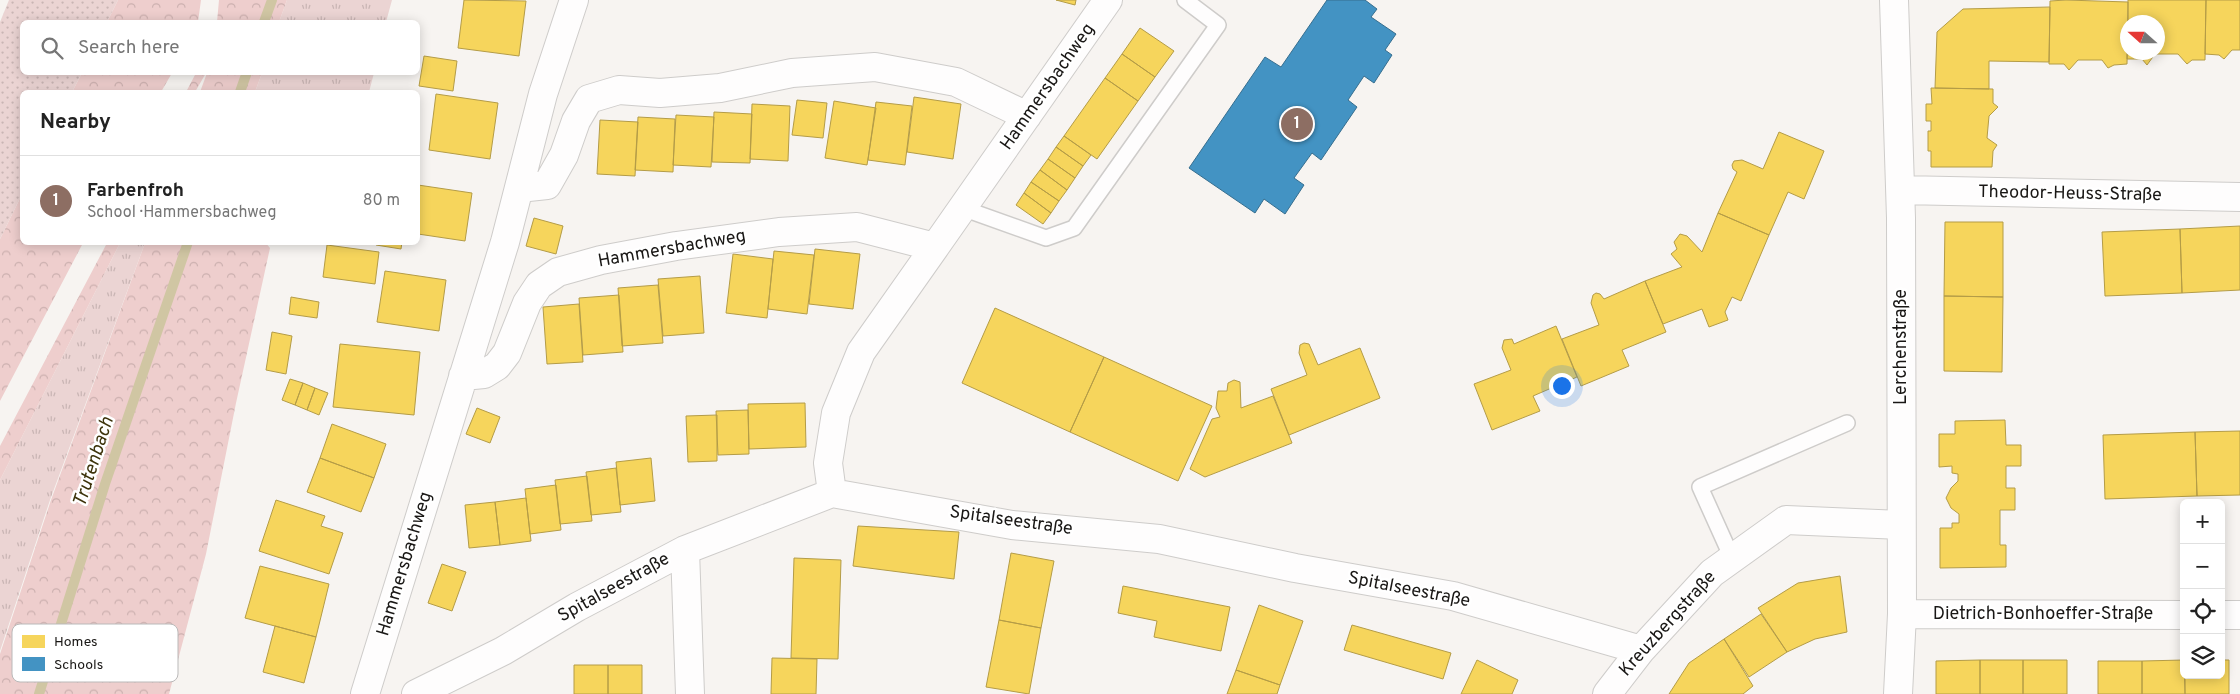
<!DOCTYPE html>
<html lang="en">
<head>
<meta charset="utf-8">
<style>
  :root { --surface:#fff; --page:#f2f2f2; --text:#222; --muted:#767676; --line:#e0e0e0; --accent:#0f766e }
  body { margin:0; font-family:Overpass,sans-serif; background:var(--page); color:var(--text) }
  .controls { position:absolute; right:15px; bottom:15px; display:grid; overflow:hidden; border-radius:8px; box-shadow:0 2px 12px #0003 }
  .controls button { width:45px; height:45px; display:grid; place-items:center; padding:0; border:0; border-bottom:1px solid var(--line); background:var(--surface); color:var(--text); font:25px sans-serif }
  .compass { position:absolute; left:2120px; top:15px; width:45px; height:45px; border-radius:50%; background:var(--surface); box-shadow:0 2px 12px #0003; rotate:291deg }
  .you { position:absolute; left:1561px; top:385px; width:18px; height:18px; margin:-12px; border:4px solid #fff; border-radius:50%; background:#1a73e8; box-shadow:0 0 0 8px #1a73e833 }
  .badge { display:grid; place-items:center; width:32px; height:32px; border-radius:50%; background:var(--accent); color:#fff; font-size:16px; font-weight:700 }
  .pin { position:absolute; translate:-50% -50%; border:2px solid #fff; box-shadow:0 1px 5px #0006 }
  .list { margin:0; padding:0; list-style:none }
  h2 { display:flex; justify-content:space-between; align-items:center; height:65px; margin:0; padding:0 20px; font-size:21px }
  h2 small { font-size:16px; font-weight:400; color:var(--muted) }
  .list li { display:grid; grid-template-columns:32px 1fr auto; gap:15px; align-items:center; box-sizing:border-box; height:90px; padding:0 20px; border-top:1px solid var(--line) }
  .list b { display:block; font-size:19px; white-space:nowrap }
  .list p { margin:0; font-size:16px; white-space:nowrap; color:var(--muted) }
  .list em { font-size:16px; font-style:normal; color:var(--muted) }
  .icon { flex:none; width:28px; height:28px; fill:none; stroke:currentColor; stroke-width:2; stroke-linecap:round; stroke-linejoin:round }
  .map { position:relative; flex:none; width:2240px; height:694px; overflow:hidden }
  .search { position:absolute; background:var(--surface); box-shadow:0 2px 12px #0003; left:20px; top:20px; width:400px; height:55px; display:flex; align-items:center; gap:12px; box-sizing:border-box; padding:0 18px; border-radius:8px; color:var(--muted); font-size:19px }
  .panel { position:absolute; background:var(--surface); box-shadow:0 2px 12px #0003; left:20px; top:90px; width:400px; height:155px; border-radius:8px }
  .map>svg:first-child { display:block }
</style>
</head>
<body>
<div class="map">
<svg width="2240" height="694" viewBox="0 0 2240 694">
  <defs>
    <pattern id="grass-tufts" width="24" height="20" patternUnits="userSpaceOnUse" patternTransform="scale(1.25)"><rect width="24" height="20" fill="#ebd4d3"/><path d="M3 7l-1-3M5 7V3M7 7l1-3M15 17l-1-3M17 17v-4M19 17l1-3" fill="none" stroke="#c9b5b4"/></pattern>
    <pattern id="forest-crowns" width="20" height="18" patternUnits="userSpaceOnUse" patternTransform="scale(1.25)"><rect width="20" height="18" fill="#eececd"/><path d="M2 6a3 3 0 1 1 6 0M12 15a3 3 0 1 1 6 0" fill="none" stroke="#ccb0af"/></pattern>
    <pattern id="park-dots" width="8" height="8" patternUnits="userSpaceOnUse" patternTransform="scale(1.25)"><rect width="8" height="8" fill="#ebd4d3"/><path d="M2 2h.1M6 6h.1" fill="none" stroke="#c9b5b4" stroke-width="1.8" stroke-linecap="round"/></pattern>
  </defs>
  <rect width="100%" height="100%" fill="#f7f4f1"/>
  <!-- grass -->
  <path fill="url(#grass-tufts)" d="M 287,0 L 392,0 L 386,22 L 279,22 Z
    M 262,73 L 374,73 L 369,92 L 255,92 Z
    M 120,243 L 145,243 L 50,500 L 0,651 L 0,480 Z"/>
  <!-- forest -->
  <path fill="url(#forest-crowns)" d="M 118,0 L 201,0 L 198,22 L 107,22 Z
    M 219,0 L 287,0 L 279,22 L 217,22 Z
    M 82,73 L 172,73 L 161,92 L 72,92 Z
    M 196,73 L 206,73 L 195,92 L 186,92 Z
    M 207,73 L 207,72 L 262,73 L 255,92 L 200,92 Z
    M 22,194 L 22,242 L 83,243 L 0,401 L 0,239 Z
    M 107,243 L 120,243 L 0,480 L 0,446 Z
    M 145,243 L 265,242 L 270,248 L 236,403 L 206,554 L 169,694 L 0,694 L 0,654 L 51,500 Z"/>
  <!-- park -->
  <path fill="url(#park-dots)" d="M 9,0 L 118,0 L 107,22 L 22,22 L 22,72 L 82,73 L 72,92 L 22,92 L 22,194 L 0,239 L 0,22 Z"/>
  <!-- homes -->
  <path fill="#f6d55c" stroke="#b49c47" d="M 464,0 L 526,1 L 519,56 L 458,48 Z
    M 1056,0 L 1076,0 L 1075,5 Z
    M 2066,0 L 2128,2 L 2127,64 L 2114,65 L 2108,68 L 2102,60 L 2078,60 L 2069,70 L 2064,64 L 2049,64 L 2050,1 Z
    M 2128,0 L 2206,0 L 2205,60 L 2192,60 L 2187,64 L 2178,54 L 2155,54 L 2147,65 L 2142,59 L 2127,59 L 2128,32 L 2128,52 L 2158,52 L 2158,22 L 2128,22 Z
    M 2206,0 L 2240,0 L 2240,50 L 2232,50 L 2224,59 L 2219,55 L 2205,54 Z
    M 2050,7 L 2049,62 L 1989,61 L 1989,89 L 1935,88 L 1937,32 L 1963,9 Z
    M 1140,28 L 1174,51 L 1155,77 L 1122,54 Z
    M 1122,54 L 1155,77 L 1138,101 L 1105,78 Z
    M 424,56 L 457,61 L 453,91 L 419,86 Z
    M 1105,78 L 1138,101 L 1097,159 L 1064,136 Z
    M 1931,88 L 1993,89 L 1993,103 L 1998,107 L 1989,116 L 1987,138 L 1997,145 L 1993,151 L 1992,167 L 1931,167 L 1931,151 L 1928,151 L 1928,131 L 1931,131 L 1931,121 L 1926,121 L 1926,104 L 1932,104 Z
    M 436,94 L 498,103 L 490,159 L 429,150 Z
    M 914,97 L 961,104 L 953,159 L 907,152 Z
    M 797,100 L 827,103 L 823,138 L 792,135 Z
    M 834,101 L 876,108 L 867,165 L 825,158 Z
    M 876,102 L 912,106 L 905,165 L 868,160 Z
    M 752,104 L 790,106 L 788,161 L 750,159 Z
    M 714,112 L 752,114 L 750,163 L 712,162 Z
    M 676,115 L 714,117 L 711,167 L 673,165 Z
    M 638,117 L 675,119 L 673,172 L 635,170 Z
    M 600,120 L 638,122 L 635,176 L 597,174 Z
    M 1779,132 L 1824,151 L 1804,199 L 1788,192 L 1769,235 L 1718,213 L 1737,172 L 1733,169 L 1732,165 L 1734,161 L 1742,160 L 1763,169 Z
    M 1064,136 L 1091,155 L 1083,166 L 1056,147 Z
    M 1056,147 L 1083,166 L 1075,178 L 1048,159 Z
    M 1048,159 L 1075,178 L 1067,190 L 1040,170 Z
    M 1040,170 L 1067,190 L 1059,201 L 1031,182 Z
    M 1031,182 L 1059,201 L 1051,213 L 1024,193 Z
    M 418,185 L 472,193 L 465,241 L 418,234 Z
    M 1024,193 L 1051,213 L 1043,224 L 1016,205 Z
    M 1718,213 L 1769,235 L 1741,301 L 1732,297 L 1725,312 L 1728,320 L 1709,327 L 1702,309 L 1663,324 L 1645,281 L 1682,267 L 1671,254 L 1677,249 L 1674,242 L 1680,234 L 1687,236 L 1702,252 Z
    M 534,218 L 563,226 L 556,254 L 526,246 Z
    M 1945,222 L 2003,222 L 2003,297 L 1944,296 Z
    M 2240,226 L 2240,290 L 2182,293 L 2180,229 Z
    M 2180,229 L 2182,293 L 2105,296 L 2102,232 Z
    M 376,242 L 402,242 L 401,249 L 376,245 Z
    M 327,245 L 379,252 L 375,284 L 323,277 Z
    M 815,249 L 860,254 L 853,309 L 809,304 Z
    M 774,251 L 814,255 L 807,314 L 768,309 Z
    M 733,254 L 773,259 L 767,318 L 726,313 Z
    M 385,271 L 446,280 L 439,331 L 377,322 Z
    M 700,276 L 704,333 L 663,336 L 658,279 Z
    M 1645,281 L 1666,332 L 1622,350 L 1629,366 L 1581,386 L 1562,339 L 1599,325 L 1591,303 L 1593,295 L 1596,293 L 1600,294 L 1604,299 Z
    M 658,285 L 663,343 L 622,346 L 618,288 Z
    M 619,295 L 623,352 L 583,355 L 579,298 Z
    M 1944,296 L 2003,297 L 2002,372 L 1944,371 Z
    M 291,297 L 319,302 L 317,318 L 289,314 Z
    M 579,304 L 583,362 L 547,364 L 543,307 Z
    M 995,308 L 1104,357 L 1070,432 L 962,383 Z
    M 1556,326 L 1577,377 L 1533,396 L 1540,411 L 1492,430 L 1474,384 L 1511,370 L 1502,348 L 1504,340 L 1512,339 L 1514,344 Z
    M 272,332 L 292,336 L 286,374 L 266,370 Z
    M 1304,343 L 1309,344 L 1318,365 L 1360,348 L 1380,398 L 1289,435 L 1271,389 L 1307,375 L 1299,353 L 1300,345 Z
    M 340,344 L 420,352 L 414,415 L 333,407 Z
    M 1104,357 L 1212,406 L 1178,481 L 1070,432 Z
    M 290,379 L 303,383 L 295,405 L 282,400 Z
    M 1234,380 L 1240,382 L 1241,408 L 1273,396 L 1292,443 L 1205,477 L 1190,469 L 1212,419 L 1220,417 L 1216,408 L 1218,391 L 1227,391 L 1228,383 Z
    M 303,383 L 315,388 L 307,410 L 295,405 Z
    M 315,388 L 328,393 L 319,415 L 307,410 Z
    M 805,403 L 806,447 L 749,449 L 748,404 Z
    M 477,408 L 500,417 L 490,443 L 466,434 Z
    M 748,410 L 749,454 L 718,455 L 716,411 Z
    M 717,415 L 717,461 L 688,462 L 686,416 Z
    M 2005,420 L 2006,445 L 2021,445 L 2021,466 L 2006,466 L 2006,488 L 2015,488 L 2015,510 L 2000,510 L 2000,545 L 2006,545 L 2006,567 L 1940,568 L 1940,528 L 1952,528 L 1952,523 L 1959,523 L 1959,514 L 1951,508 L 1946,498 L 1951,488 L 1958,481 L 1958,474 L 1952,473 L 1952,466 L 1939,467 L 1939,434 L 1955,434 L 1955,421 Z
    M 332,424 L 386,444 L 374,478 L 320,458 Z
    M 2240,431 L 2240,495 L 2197,496 L 2195,432 Z
    M 2195,432 L 2197,496 L 2105,499 L 2103,435 Z
    M 320,458 L 374,478 L 361,512 L 307,492 Z
    M 651,458 L 655,501 L 620,505 L 616,462 Z
    M 616,468 L 621,512 L 591,515 L 586,472 Z
    M 587,476 L 592,521 L 560,524 L 555,480 Z
    M 556,485 L 561,530 L 530,534 L 525,489 Z
    M 526,498 L 531,541 L 500,545 L 495,502 Z
    M 276,500 L 325,516 L 321,526 L 343,533 L 329,574 L 259,551 Z
    M 495,502 L 500,545 L 469,548 L 465,505 Z
    M 858,526 L 959,532 L 954,579 L 853,566 Z
    M 1011,553 L 1054,561 L 1041,628 L 999,620 Z
    M 794,558 L 841,560 L 838,659 L 791,658 Z
    M 442,564 L 466,572 L 452,611 L 428,603 Z
    M 260,566 L 329,584 L 316,637 L 245,618 Z
    M 1840,576 L 1847,632 L 1815,639 L 1787,652 L 1758,608 L 1798,583 Z
    M 1123,586 L 1230,607 L 1221,651 L 1154,637 L 1157,621 L 1118,613 Z
    M 1259,605 L 1303,621 L 1280,685 L 1236,670 Z
    M 1761,614 L 1787,652 L 1749,677 L 1724,639 Z
    M 999,620 L 1041,628 L 1029,694 L 986,687 Z
    M 1352,625 L 1451,653 L 1443,679 L 1344,650 Z
    M 275,626 L 316,637 L 304,683 L 263,672 Z
    M 1724,639 L 1753,686 L 1743,694 L 1669,694 L 1689,663 Z
    M 772,658 L 817,659 L 816,694 L 771,694 Z
    M 1477,660 L 1518,680 L 1512,694 L 1461,694 Z
    M 1980,660 L 1980,694 L 1936,694 L 1936,661 Z
    M 1980,660 L 2023,660 L 2023,694 L 1980,694 Z
    M 2023,660 L 2067,660 L 2067,694 L 2023,694 Z
    M 2184,660 L 2185,694 L 2142,694 L 2142,661 Z
    M 2221,660 L 2229,660 L 2229,694 L 2185,694 L 2185,675 L 2221,675 Z
    M 2098,661 L 2142,661 L 2142,694 L 2098,694 Z
    M 574,665 L 608,665 L 608,694 L 574,694 Z
    M 608,665 L 642,665 L 642,694 L 608,694 Z
    M 1236,670 L 1280,685 L 1277,694 L 1227,694 Z"/>
  <!-- schools -->
  <path fill="#4393c3" stroke="#366e8f" d="M 1327,0 L 1365,0 L 1377,9 L 1371,17 L 1396,34 L 1385,50 L 1392,55 L 1374,83 L 1364,76 L 1348,100 L 1357,107 L 1321,160 L 1312,153 L 1294,178 L 1304,185 L 1285,214 L 1264,199 L 1255,213 L 1189,168 L 1265,57 L 1281,67 Z"/>
  <g fill="none" stroke-linecap="round" stroke-linejoin="round">
    <!-- stream -->
    <path stroke="#d0c6a3" stroke-width="10" d="M 264,22 L 272,0
      M 240,92 L 247,72
      M 39,694 L 105,484 L 188,242"/>
    <!-- lane casing -->
    <g stroke="#ceccca" stroke-width="18">
      <path id="lane" d="M 962,208 L 1046,238 L 1074,228 L 1218,25 L 1185,0
        M 1732,558 L 1700,487 L 1847,423"/>
    </g>
    <!-- street casing -->
    <g stroke="#ceccca" stroke-width="30">
      <path id="street" d="M 1894,0 L 1901,218 L 1902,614 L 1898,694
        M 519,188 L 547,185 L 564,155 L 576,121 L 589,99 L 619,90 L 660,93 L 720,88 L 792,73 L 875,67 L 956,82 L 1027,116
        M 1901,190 L 2240,197
        M 463,376 L 484,374 L 497,366 L 507,353 L 527,303 L 539,285 L 558,272 L 601,260 L 676,246 L 779,232 L 857,227 L 935,247 L 1108,0
        M 832,493 L 828,463 L 836,413 L 861,352 L 935,247
        M 685,550 L 690,694
        M 1902,614 L 2184,615
        M 2221,615 L 2240,615
        M 365,694 L 505,242 L 543,94 L 574,0
        M 416,694 L 503,651 L 577,607 L 685,550 L 832,493 L 1012,525 L 1159,539 L 1295,568 L 1453,596 L 1641,650
        M 1607,694 L 1641,650 L 1712,573 L 1786,520 L 1901,525"/>
    </g>
    <!-- lane -->
    <use href="#lane" stroke="#fefdfd" stroke-width="15"/>
    <!-- street -->
    <use href="#street" stroke="#fefdfd" stroke-width="28"/>
  </g>
  <g text-anchor="middle" dominant-baseline="central" stroke-width="5" stroke-linejoin="round" paint-order="stroke">
    <!-- street labels -->
    <g font-size="18" fill="#191715" stroke="#fff">
      <text transform="translate(1048 87) rotate(-55)">Hammersbachweg</text>
      <text transform="translate(2070 194) rotate(1)">Theodor-Heuss-Straße</text>
      <text transform="translate(672 249) rotate(-10)">Hammersbachweg</text>
      <text transform="translate(1901 347) rotate(-90)">Lerchenstraße</text>
      <text transform="translate(1011 521) rotate(8)">Spitalseestraße</text>
      <text transform="translate(405 564) rotate(-73)">Hammersbachweg</text>
      <text transform="translate(614 588) rotate(-29)">Spitalseestraße</text>
      <text transform="translate(1409 590) rotate(11)">Spitalseestraße</text>
      <text x="2043" y="614">Dietrich-Bonhoeffer-Straße</text>
      <text transform="translate(1668 624) rotate(-48)">Kreuzbergstraße</text>
    </g>
    <!-- water labels -->
    <g font-size="19" font-style="italic" fill="#3d330b" stroke="#fff">
      <text transform="translate(94 462) rotate(-72)">Trutenbach</text>
    </g>
  </g>
  <!-- legend -->
  <rect x="12" y="624" width="166" height="58" rx="8" fill="#fff" stroke="#bab9b9" stroke-width="1"/>
  <rect x="22" y="635" width="23" height="13" fill="#f6d55c"/>
  <rect x="22" y="657" width="23" height="14" fill="#4393c3"/>
  <g font-size="14" fill="#191715">
    <text x="54" y="646">Homes</text>
    <text x="54" y="669">Schools</text>
  </g>
</svg>
<div class="controls">
<button>+</button>
<button>−</button>
<button><svg class="icon" aria-label="locate" viewBox="0 0 24 24"><circle cx="12" cy="12" r="6"/><path d="M12 2v4M12 18v4M2 12h4M18 12h4"/></svg></button>
<button><svg class="icon" aria-label="layers" viewBox="0 0 24 24"><path d="M12 4l9 5-9 5-9-5zM3 14l9 5 9-5"/></svg></button>
</div>
<svg class="compass" viewBox="-18 -18 36 36"><path d="M0-13l5 13h-10z" fill="#e53935"/><path d="M0 13l5-13h-10z" fill="#767676"/></svg>
<div class="you"></div>
<div class="pin badge" style="left:1297px;top:124px;background:#8d6e63">1</div>
<div class="search"><svg class="icon" aria-label="search" viewBox="0 0 24 24"><circle cx="10" cy="10" r="6"/><path d="M15 15l6 6"/></svg>Search here</div>
<section class="panel">
<h2>Nearby<small></small></h2>
<ul class="list">
<li><span class="badge" style="background:#8d6e63">1</span><div><b>Farbenfroh</b><p>School · Hammersbachweg</p></div><em>80 m</em></li>
</ul>
</section>
</div>
</body>
</html>
